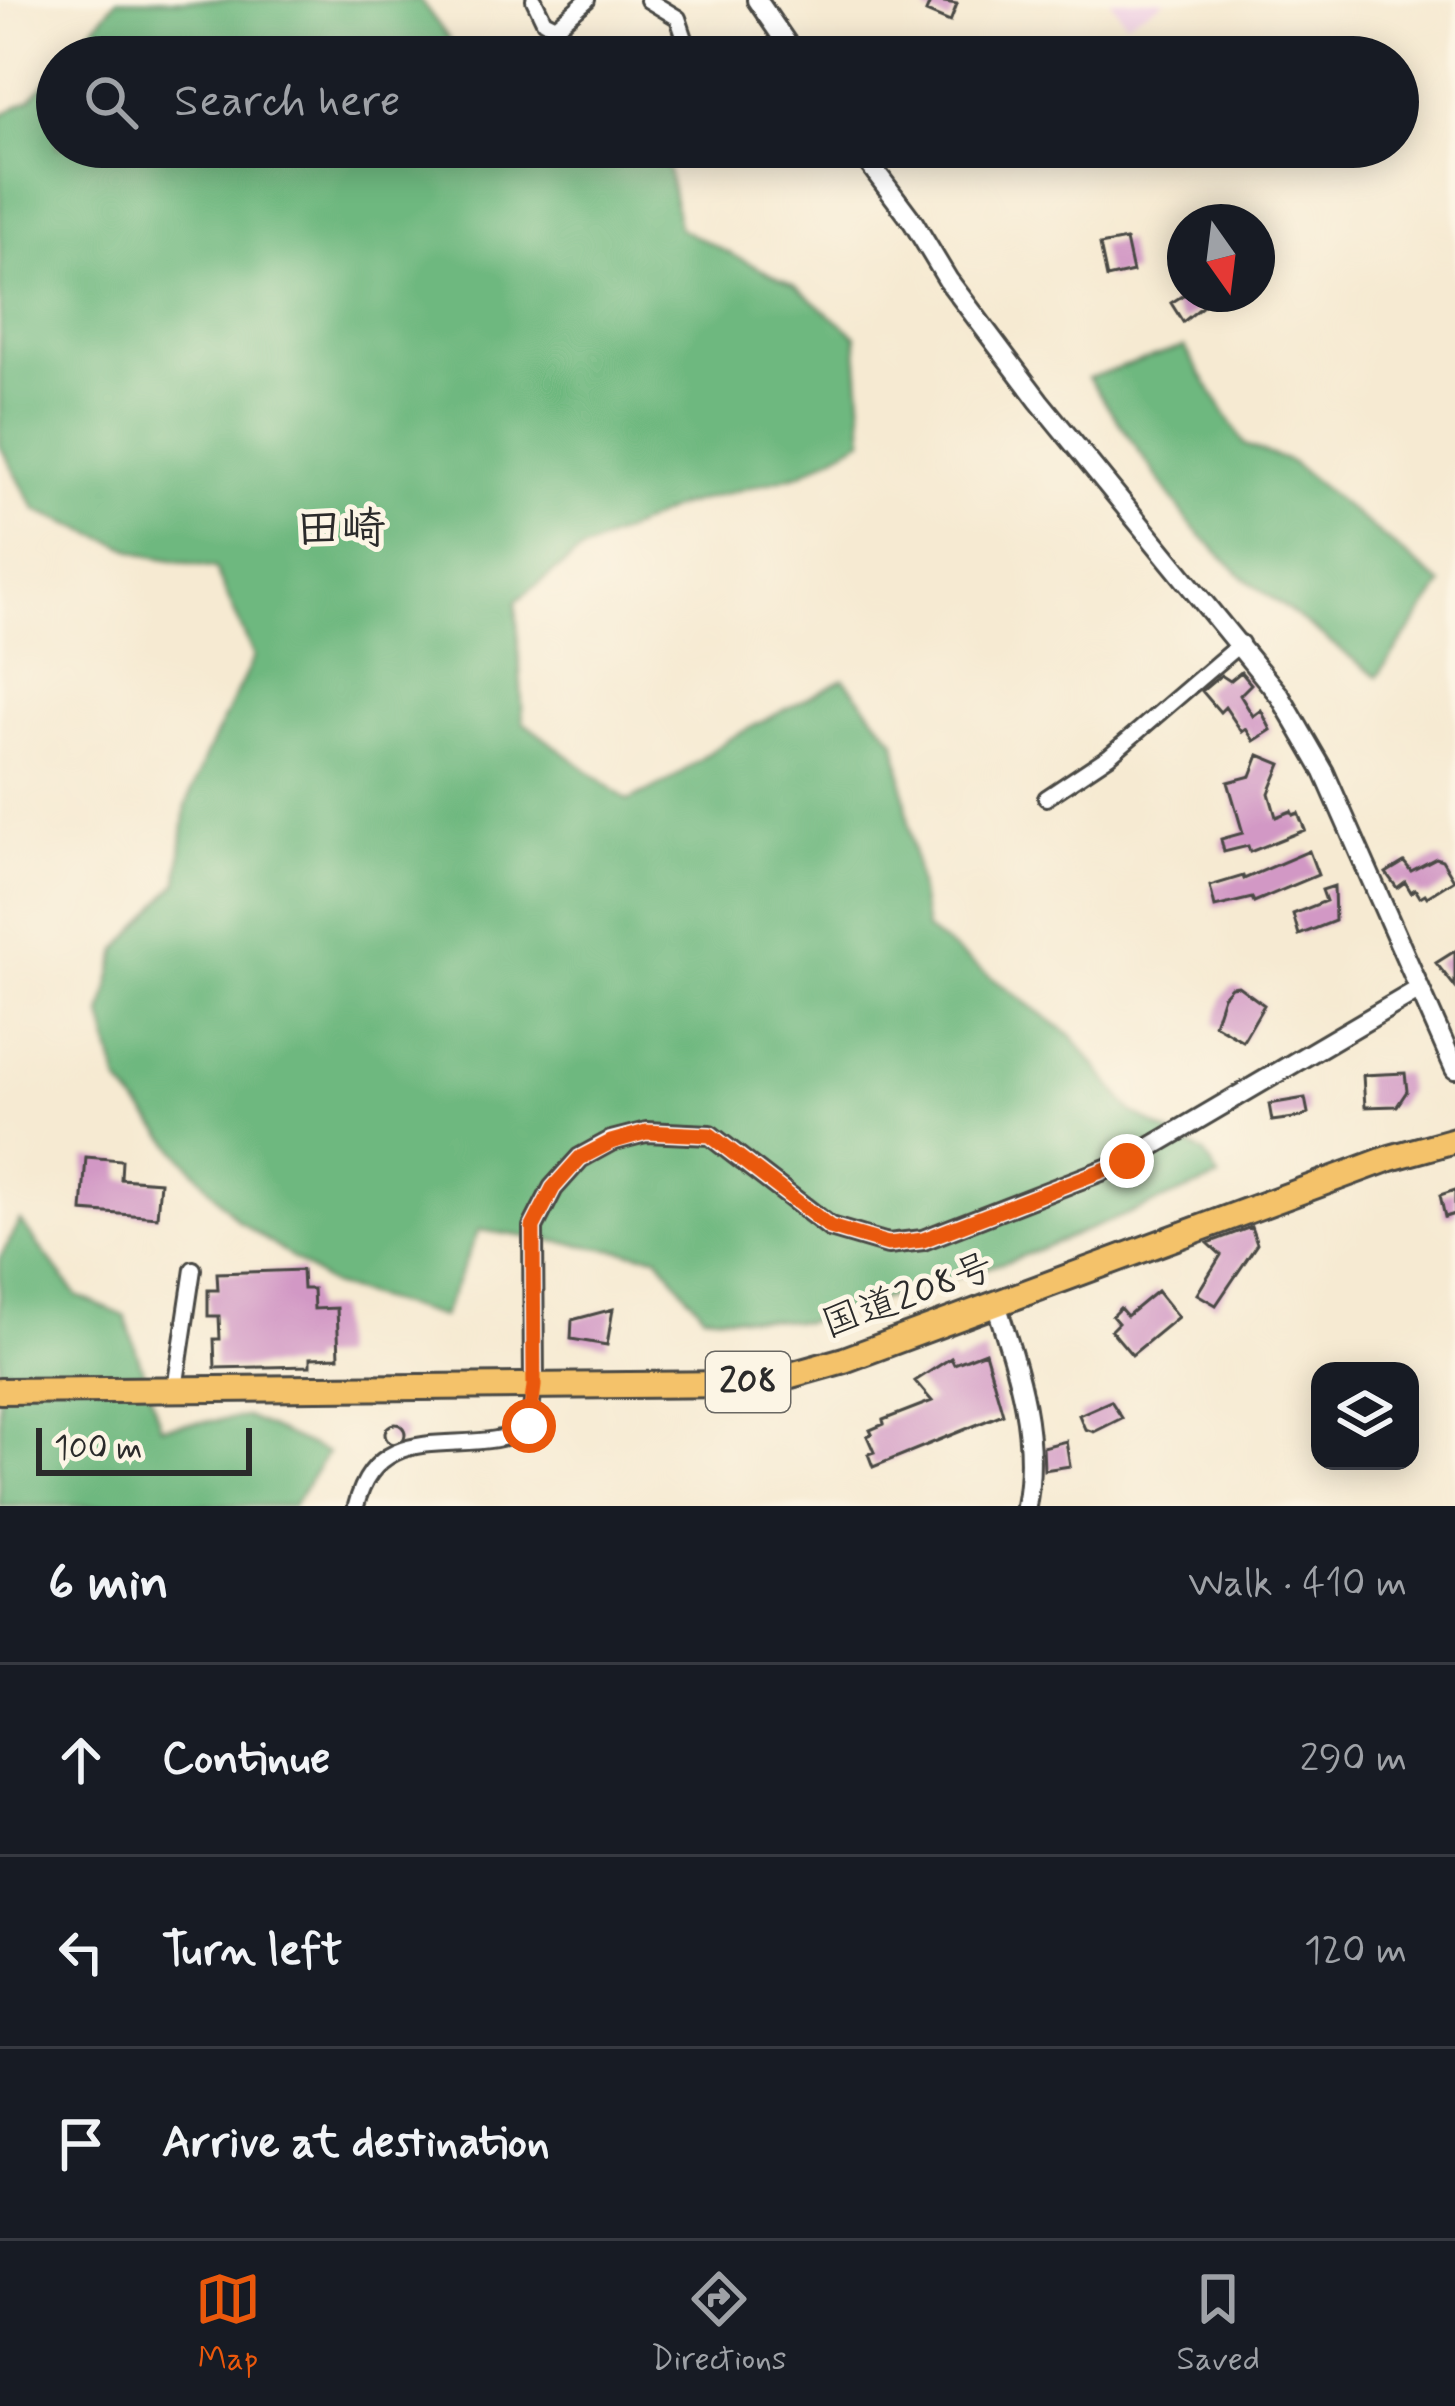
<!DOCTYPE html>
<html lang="en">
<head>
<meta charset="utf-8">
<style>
  :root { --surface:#171b24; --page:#20242c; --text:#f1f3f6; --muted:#9ea1a6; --line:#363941; --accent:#ea580c }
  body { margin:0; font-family:Mynerve,"Klee One",sans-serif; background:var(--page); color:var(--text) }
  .controls { position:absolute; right:36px; bottom:36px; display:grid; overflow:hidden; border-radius:24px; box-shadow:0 6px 30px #0003 }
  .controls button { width:108px; height:108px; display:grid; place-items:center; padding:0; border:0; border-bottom:3px solid var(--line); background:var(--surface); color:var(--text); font:60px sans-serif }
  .compass { position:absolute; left:1167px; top:204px; width:108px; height:108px; border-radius:50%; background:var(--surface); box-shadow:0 6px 30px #0003; rotate:166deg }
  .scale { position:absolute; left:36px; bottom:30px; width:216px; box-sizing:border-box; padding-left:12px; border:6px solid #2b2b2b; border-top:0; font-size:33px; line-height:42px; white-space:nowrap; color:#2b2b2b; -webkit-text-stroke:9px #fcf5e5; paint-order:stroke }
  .stop { position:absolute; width:36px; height:36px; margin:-27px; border:9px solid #ea580c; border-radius:50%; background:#fff }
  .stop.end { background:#ea580c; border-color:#fff; box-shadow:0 3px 12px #0008 }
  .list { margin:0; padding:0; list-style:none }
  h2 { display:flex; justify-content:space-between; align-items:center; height:156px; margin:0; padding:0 48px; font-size:51px }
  h2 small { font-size:39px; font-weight:400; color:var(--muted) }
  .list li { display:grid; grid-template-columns:78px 1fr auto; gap:36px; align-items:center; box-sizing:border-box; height:192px; padding:0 48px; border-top:3px solid var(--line) }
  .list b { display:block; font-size:45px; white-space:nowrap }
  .list em { font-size:39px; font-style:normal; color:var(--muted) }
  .icon { flex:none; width:66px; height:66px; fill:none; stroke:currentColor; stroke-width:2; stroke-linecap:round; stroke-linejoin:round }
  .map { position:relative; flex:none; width:1455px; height:1506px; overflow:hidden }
  .search { position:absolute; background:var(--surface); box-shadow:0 6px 30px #0003; left:36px; right:36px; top:36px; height:132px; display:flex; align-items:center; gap:30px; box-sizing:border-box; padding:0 42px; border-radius:66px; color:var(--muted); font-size:45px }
  .sheet { height:732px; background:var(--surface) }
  nav { display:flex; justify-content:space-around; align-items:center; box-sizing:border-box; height:168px; border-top:3px solid var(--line); background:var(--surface); font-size:33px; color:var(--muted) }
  nav a { display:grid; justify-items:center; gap:6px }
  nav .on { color:var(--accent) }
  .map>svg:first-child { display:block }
</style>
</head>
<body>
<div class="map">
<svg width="1455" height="1506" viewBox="0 0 1455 1506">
  <rect width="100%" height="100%" fill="#fcf5e5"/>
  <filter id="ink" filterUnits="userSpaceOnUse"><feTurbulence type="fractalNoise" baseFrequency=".00833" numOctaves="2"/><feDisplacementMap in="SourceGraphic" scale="24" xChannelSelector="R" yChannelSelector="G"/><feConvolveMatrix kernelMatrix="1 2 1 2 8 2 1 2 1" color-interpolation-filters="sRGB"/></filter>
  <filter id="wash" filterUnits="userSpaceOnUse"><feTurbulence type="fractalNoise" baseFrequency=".004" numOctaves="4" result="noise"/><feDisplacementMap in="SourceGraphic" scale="48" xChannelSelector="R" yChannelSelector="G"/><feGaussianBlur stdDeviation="2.7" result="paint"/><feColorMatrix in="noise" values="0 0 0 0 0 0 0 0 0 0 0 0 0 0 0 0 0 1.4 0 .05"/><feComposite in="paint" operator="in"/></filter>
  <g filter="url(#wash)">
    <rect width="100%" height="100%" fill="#f6ead2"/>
    <!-- built -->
    <path fill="#f0d0e5" d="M 1110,0 L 1167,0 L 1126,22 Z"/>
    <!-- forest -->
    <path fill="#6eb87f" stroke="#4c7255" stroke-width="3" d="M 117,0 L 420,0 L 454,46 L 501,57 L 68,57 Z
      M 57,69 L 57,147 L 664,147 L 679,228 L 795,286 L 856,336 L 864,439 L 800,474 L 679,506 L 579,553 L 516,601 L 523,722 L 628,801 L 668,782 L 727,740 L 844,679 L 896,742 L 926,930 L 1071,1035 L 1132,1112 L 1205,1154 L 1219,1178 L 1012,1260 L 805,1322 L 703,1314 L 657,1256 L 479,1230 L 442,1317 L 331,1285 L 237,1220 L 119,1083 L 102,1015 L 118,950 L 178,882 L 186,806 L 206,755 L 254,657 L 215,568 L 145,555 L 36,510 L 0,446 L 0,116 L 31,99 Z
      M 1184,347 L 1245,445 L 1291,462 L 1442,585 L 1377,677 L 1241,575 L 1191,525 L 1088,378 Z
      M 20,1221 L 77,1296 L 125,1316 L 161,1427 L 246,1417 L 327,1453 L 293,1506 L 0,1506 L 0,1258 Z"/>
    <g id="blocks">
      <!-- building -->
      <path fill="#d298c5" d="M 931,0 L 957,4 L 950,22 L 926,12 Z
        M 1126,240 L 1133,272 L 1107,278 L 1100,245 Z
        M 1185,294 L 1218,294 L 1183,322 L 1171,303 Z
        M 1241,672 L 1251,684 L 1240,695 L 1253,716 L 1261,710 L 1271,730 L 1254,741 L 1246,729 L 1242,732 L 1225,707 L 1220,712 L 1202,691 L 1221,675 L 1230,681 Z
        M 1259,755 L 1281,764 L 1269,793 L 1276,817 L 1291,811 L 1293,815 L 1298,813 L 1305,830 L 1250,852 L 1248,846 L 1224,852 L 1221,839 L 1243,833 L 1228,782 L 1251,776 Z
        M 1309,851 L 1318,875 L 1254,902 L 1252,898 L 1215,907 L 1210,886 L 1243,876 L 1244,879 Z
        M 1436,858 L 1442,860 L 1454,880 L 1427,897 L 1425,894 L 1420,897 L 1415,889 L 1411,892 L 1405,882 L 1397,888 L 1386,873 L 1404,862 L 1411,871 Z
        M 1334,886 L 1335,921 L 1299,935 L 1293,914 L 1326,901 L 1322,890 Z
        M 1455,951 L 1455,987 L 1436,963 Z
        M 1238,986 L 1264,1005 L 1243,1041 L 1214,1024 L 1223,996 L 1231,987 Z
        M 1405,1073 L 1407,1091 L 1397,1106 L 1365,1107 L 1363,1075 Z
        M 1305,1098 L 1308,1113 L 1301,1117 L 1272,1121 L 1269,1104 Z
        M 86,1157 L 122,1160 L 121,1179 L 160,1182 L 157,1217 L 82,1211 Z
        M 1455,1190 L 1455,1214 L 1445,1217 L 1440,1195 Z
        M 1251,1227 L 1257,1244 L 1216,1305 L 1197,1294 L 1221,1255 L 1208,1243 Z
        M 302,1270 L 303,1289 L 313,1289 L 314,1309 L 337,1308 L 339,1357 L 310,1358 L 310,1366 L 215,1368 L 214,1339 L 220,1339 L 219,1316 L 208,1316 L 208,1290 L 218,1290 L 217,1273 Z
        M 1157,1291 L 1178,1317 L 1132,1355 L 1111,1330 L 1118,1323 L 1112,1316 L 1120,1308 L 1127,1316 Z
        M 613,1309 L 607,1345 L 571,1339 L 572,1320 Z
        M 985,1352 L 1003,1414 L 873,1467 L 868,1454 L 874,1452 L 867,1436 L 872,1434 L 870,1430 L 884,1424 L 883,1420 L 932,1401 L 915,1381 L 951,1358 L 954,1364 Z
        M 1111,1401 L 1122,1418 L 1094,1432 L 1085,1429 L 1079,1415 Z
        M385 1434a10 10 0 1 1 20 0a10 10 0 1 1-20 0Z
        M 1066,1441 L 1070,1466 L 1044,1470 L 1043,1447 Z"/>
    </g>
  </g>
  <g filter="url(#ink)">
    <use href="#blocks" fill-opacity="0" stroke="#494844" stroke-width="3"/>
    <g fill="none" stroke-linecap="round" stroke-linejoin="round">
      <!-- minor casing -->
      <g stroke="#494844" stroke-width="20">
        <path id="minor" d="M 534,0 L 544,21 L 556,27 L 587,0
          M 648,0 L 678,18 L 685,39 L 680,57
          M 1046,798 L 1109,756 L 1241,643
          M 175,1389 L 193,1269
          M 356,1506 C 380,1409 476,1464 529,1426 L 534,1386"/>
      </g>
      <!-- tertiary casing -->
      <g stroke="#494844" stroke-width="24">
        <path id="tertiary" d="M 757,0 L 796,57
          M 857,147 L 913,222 L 948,280 L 1039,401 L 1280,696 L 1324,772 L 1455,1069
          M 996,1304 C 1018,1372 1039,1435 1026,1506
          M 534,1386 L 533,1227 L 553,1188 L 580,1158 L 611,1141 L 646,1132 L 710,1135 L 830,1227 L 888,1244 L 923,1240 L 1127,1161 L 1418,990"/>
      </g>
      <!-- trunk casing -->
      <g stroke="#494844" stroke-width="30">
        <path id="trunk" d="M 0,1391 L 736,1384 L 791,1375 L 844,1360 L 1390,1158 L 1455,1140"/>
      </g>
      <!-- minor -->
      <use href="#minor" stroke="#fff" stroke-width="14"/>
      <!-- tertiary -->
      <use href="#tertiary" stroke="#fff" stroke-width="18"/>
      <!-- trunk -->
      <use href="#trunk" stroke="#f4c26a" stroke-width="24"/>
    </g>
  </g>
  <g fill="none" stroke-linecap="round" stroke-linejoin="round" filter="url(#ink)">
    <!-- route -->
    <path stroke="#ea580c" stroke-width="15" d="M 529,1426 L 534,1386 L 533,1227 L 553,1188 L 580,1158 L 611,1142 L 646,1132 L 710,1135 L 830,1227 L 888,1244 L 923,1240 L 1127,1161"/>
  </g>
  <g text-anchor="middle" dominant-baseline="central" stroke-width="10" stroke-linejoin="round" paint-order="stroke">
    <!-- shield labels -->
    <rect fill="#fcf5e5" stroke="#6a6863" stroke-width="3" x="706" y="1352" width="84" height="60" rx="9"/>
    <g font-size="36" font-weight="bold" fill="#2b2b2b">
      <text x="748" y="1382">208</text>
    </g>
    <!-- street labels -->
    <g font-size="39" fill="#2b2b2b" stroke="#fcf5e5">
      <text transform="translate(908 1297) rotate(-20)">国道208号</text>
    </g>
    <!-- quarter labels -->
    <g font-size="45" font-weight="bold" fill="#2b2b2b" stroke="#fcf5e5">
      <text x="341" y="530">田崎</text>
    </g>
  </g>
</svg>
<div class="controls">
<button><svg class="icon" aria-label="layers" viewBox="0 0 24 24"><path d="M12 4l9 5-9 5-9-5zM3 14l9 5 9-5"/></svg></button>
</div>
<svg class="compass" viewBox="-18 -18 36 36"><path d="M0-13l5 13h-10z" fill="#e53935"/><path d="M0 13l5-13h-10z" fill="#9ea1a6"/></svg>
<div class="scale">100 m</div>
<div class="stop" style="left:529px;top:1426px"></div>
<div class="stop end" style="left:1127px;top:1161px"></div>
<div class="search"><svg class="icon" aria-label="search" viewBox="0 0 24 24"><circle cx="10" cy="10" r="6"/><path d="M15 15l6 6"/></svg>Search here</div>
</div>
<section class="sheet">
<h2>6 min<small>Walk · 410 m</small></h2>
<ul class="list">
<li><svg class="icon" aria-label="ahead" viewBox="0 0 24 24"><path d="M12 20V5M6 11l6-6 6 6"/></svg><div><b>Continue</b></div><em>290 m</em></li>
<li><svg class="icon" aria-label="left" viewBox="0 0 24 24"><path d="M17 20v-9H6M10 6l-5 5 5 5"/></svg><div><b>Turn left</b></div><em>120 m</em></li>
<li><svg class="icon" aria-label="arrive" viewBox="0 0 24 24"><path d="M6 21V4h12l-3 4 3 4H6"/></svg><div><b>Arrive at destination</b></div></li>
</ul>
</section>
<nav>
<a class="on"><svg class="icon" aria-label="map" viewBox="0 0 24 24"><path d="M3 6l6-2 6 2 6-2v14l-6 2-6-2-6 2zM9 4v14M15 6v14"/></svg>Map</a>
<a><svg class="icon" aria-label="directions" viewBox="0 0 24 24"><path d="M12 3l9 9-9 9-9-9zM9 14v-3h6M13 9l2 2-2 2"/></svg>Directions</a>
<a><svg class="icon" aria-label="saved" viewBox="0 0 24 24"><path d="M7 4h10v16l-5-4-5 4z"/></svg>Saved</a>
</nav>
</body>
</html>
